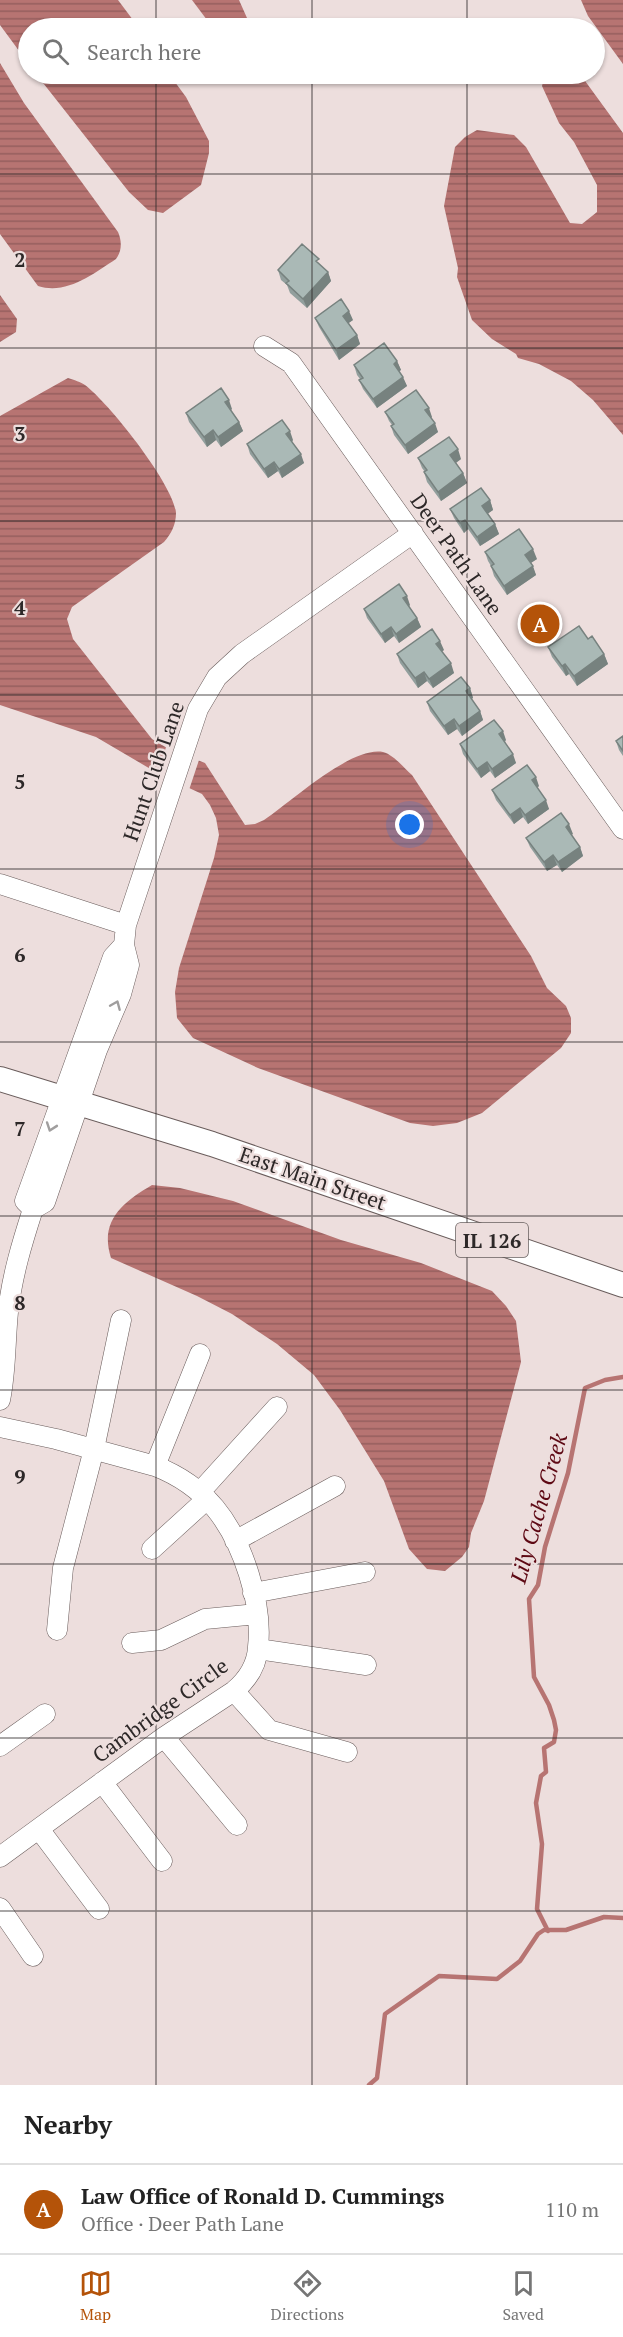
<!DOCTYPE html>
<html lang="en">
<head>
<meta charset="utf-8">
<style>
  :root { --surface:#fff; --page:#f2f2f2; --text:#222; --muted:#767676; --line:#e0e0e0; --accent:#b45309 }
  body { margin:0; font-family:"PT Serif",serif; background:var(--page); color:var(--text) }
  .you { position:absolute; left:410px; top:825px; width:21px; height:21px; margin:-15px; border:4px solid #fff; border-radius:50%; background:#1a73e8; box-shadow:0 0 0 9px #1a73e833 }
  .badge { display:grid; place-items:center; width:39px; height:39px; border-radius:50%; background:var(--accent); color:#fff; font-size:20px; font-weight:700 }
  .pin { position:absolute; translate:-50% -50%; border:3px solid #fff; box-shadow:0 2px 6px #0006 }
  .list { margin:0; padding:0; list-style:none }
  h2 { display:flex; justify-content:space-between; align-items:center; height:78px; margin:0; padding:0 24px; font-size:26px }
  h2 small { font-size:20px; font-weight:400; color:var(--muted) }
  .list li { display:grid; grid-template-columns:39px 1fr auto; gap:18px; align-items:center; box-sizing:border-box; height:90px; padding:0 24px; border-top:2px solid var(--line) }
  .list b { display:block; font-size:22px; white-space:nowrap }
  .list p { margin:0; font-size:20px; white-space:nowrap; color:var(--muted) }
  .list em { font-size:20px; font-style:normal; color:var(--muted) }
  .icon { flex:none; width:33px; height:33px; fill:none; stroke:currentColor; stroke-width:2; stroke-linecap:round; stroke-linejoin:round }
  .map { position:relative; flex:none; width:623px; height:2085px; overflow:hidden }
  .search { position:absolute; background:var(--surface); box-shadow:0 2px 4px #0004; left:18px; right:18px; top:18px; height:66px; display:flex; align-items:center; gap:15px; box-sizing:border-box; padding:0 21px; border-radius:33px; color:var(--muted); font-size:22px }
  .sheet { height:168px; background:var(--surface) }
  nav { display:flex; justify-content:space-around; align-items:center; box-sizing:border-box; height:84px; border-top:2px solid var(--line); background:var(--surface); font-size:16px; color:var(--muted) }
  nav a { display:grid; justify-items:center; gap:3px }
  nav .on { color:var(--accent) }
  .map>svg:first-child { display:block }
</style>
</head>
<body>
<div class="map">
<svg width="623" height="2085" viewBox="0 0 623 2085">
  <defs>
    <pattern id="water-rules" width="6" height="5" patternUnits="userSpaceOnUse" patternTransform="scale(1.5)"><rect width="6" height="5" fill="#b77472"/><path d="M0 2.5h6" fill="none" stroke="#955f5e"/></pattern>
  </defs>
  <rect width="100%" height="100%" fill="#eddedd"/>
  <!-- water -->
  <path fill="url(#water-rules)" d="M 0,0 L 118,0 L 139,28 L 28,28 L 28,63 L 0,25 Z
    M 192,0 L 239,0 L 247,18 L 247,28 L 213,28 Z
    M 581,0 L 623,0 L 623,64 L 588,16 Z
    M 0,63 L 24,103 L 118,232 C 122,241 122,251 116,259 C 93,274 67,295 38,286 L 0,234 Z
    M 36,74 L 169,74 L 186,97 L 209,141 L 209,153 L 201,185 L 163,213 L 148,210 L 129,192 Z
    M 545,74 L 580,74 L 623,133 L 623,435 L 593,400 L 571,381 L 539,364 L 518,358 L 516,354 L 492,339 L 472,320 L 457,277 L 458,268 L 444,206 L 455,147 L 465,137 L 477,130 L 514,135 L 526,147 L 570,223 L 582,224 L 597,212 L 597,185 L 574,142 L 559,123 L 542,86 Z
    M 0,295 L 17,319 L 16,332 L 0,342 Z
    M 68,378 C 74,380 81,382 85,385 C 109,403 174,485 176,513 C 176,525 171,534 164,542 L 72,607 L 67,619 L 73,639 L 152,739 L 167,748 L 205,763 L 245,825 L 255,824 L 264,820 C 291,802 351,746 383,752 C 394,755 404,768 412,775 L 531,956 L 547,988 L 566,1006 L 571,1018 L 571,1033 L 561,1048 L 482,1113 L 457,1123 L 433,1126 L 410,1123 L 258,1068 L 193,1038 L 177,1018 L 175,992 L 179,968 L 214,858 L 219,835 L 216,818 L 210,805 L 202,794 L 159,774 L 96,737 L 0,705 L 0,416 Z
    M 152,1185 L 180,1188 L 233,1201 L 341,1240 L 421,1263 L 492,1291 L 506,1306 L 516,1321 L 521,1362 L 484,1501 L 471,1533 L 469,1547 L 462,1557 L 445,1571 L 427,1569 L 409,1549 L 384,1481 L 340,1410 L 314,1375 L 277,1344 L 232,1314 L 197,1296 L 111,1258 C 99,1221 123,1202 152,1185 Z"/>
  <!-- pier -->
  <path fill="#eddedd" d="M 167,744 L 200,757 L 189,790 L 157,776 Z"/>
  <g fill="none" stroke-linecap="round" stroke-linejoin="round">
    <!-- stream -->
    <path stroke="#b77472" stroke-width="4.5" d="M 548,1931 L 537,1909 L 542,1844 L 536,1803 L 541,1776 L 546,1772 L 544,1748 L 554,1742 L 556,1730 L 554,1720 L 549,1705 L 534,1677 L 529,1599 L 538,1585 L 545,1547 L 568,1473 L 585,1388 L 605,1380 L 623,1377
      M 369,2085 L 377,2078 L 385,2014 L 439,1976 L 497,1979 L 520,1961 L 538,1934 L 544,1930 L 566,1930 L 604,1917 L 623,1918"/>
    <!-- minor casing -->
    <g stroke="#695c5b" stroke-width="21">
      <path id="minor" d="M 264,346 L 291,363 L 623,829
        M 0,884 L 126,925
        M 33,1209 L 25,1201 L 113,957 L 124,945
        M 0,1400 C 6,1371 5,1342 8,1312 C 12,1276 22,1243 33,1209 L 45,1202 L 97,1050 L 121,994 L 129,965 L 124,945 L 126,925 L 198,709 L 217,677 L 242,654 L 413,533
        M 0,1427 L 56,1439 L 155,1466 C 178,1475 199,1489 215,1508 C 243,1542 263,1604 258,1647 C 257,1665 247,1680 234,1691 L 164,1737 L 0,1857
        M 155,1466 L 200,1354
        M 200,1492 L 277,1407
        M 235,1541 L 335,1486
        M 152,1549 L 207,1499
        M 253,1593 L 365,1572
        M 57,1630 L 63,1568 L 94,1449 L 121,1320
        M 132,1643 L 161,1640 L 205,1619 L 257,1614
        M 258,1649 L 366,1665
        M 234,1691 L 269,1730 L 347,1752
        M 164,1737 L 237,1825
        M 0,1746 L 45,1714
        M 102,1782 L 162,1861
        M 39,1829 L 99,1909
        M 0,1908 L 33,1956"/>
    </g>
    <!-- major casing -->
    <g stroke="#695c5b" stroke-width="26">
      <path id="major" d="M 0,1079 L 212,1144 L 623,1285"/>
    </g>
    <!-- minor -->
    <use href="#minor" stroke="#fff" stroke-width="20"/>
    <!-- major -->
    <use href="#major" stroke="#fff" stroke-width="24"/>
  </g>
  <!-- wall -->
  <path fill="#929f9d" d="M 321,266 L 328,272 L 331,281 L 307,308 L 290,293 L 287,285 L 281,280 L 278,270 Z
    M 315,318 L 353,320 L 348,323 L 357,335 L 360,344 L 339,360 L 319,327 Z
    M 397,361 L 401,370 L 399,371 L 407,386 L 377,408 L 363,389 L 359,380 L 360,379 L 357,375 L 354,365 Z
    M 232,409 L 231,410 L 239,422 L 243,431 L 221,447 L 216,440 L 207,447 L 189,422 L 186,413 Z
    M 385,412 L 432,417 L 431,418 L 438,432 L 408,454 L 394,435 L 391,426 L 392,425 L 389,421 Z
    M 293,440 L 292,442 L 304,463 L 282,478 L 278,471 L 268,478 L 250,454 L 247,444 Z
    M 418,458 L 461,459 L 456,463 L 463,473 L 467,483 L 441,501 L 427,482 L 424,472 L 425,472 L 422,468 Z
    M 490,500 L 493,510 L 488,513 L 495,524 L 499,534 L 480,546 L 468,529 L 464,533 L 454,518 L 450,509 Z
    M 485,552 L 537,559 L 531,563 L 536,575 L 507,595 L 494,576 L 491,566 L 488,561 Z
    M 410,605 L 409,606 L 417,618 L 421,627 L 399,643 L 394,636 L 385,643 L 367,618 L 364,609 Z
    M 588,639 L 604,654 L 608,664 L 577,686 L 569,674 L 566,676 L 552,657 L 548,647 Z
    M 444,650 L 442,651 L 454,673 L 433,688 L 427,681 L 418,688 L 400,663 L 397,654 Z
    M 470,688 L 473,698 L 471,699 L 480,711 L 483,720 L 462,736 L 457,729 L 448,735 L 430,711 L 427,702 Z
    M 623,736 L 623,756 L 619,750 L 616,741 Z
    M 506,740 L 505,742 L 516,763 L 495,778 L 490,771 L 481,778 L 463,754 L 460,744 Z
    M 539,786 L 537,788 L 549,809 L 528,824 L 523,817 L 514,824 L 496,800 L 492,790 Z
    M 573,834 L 571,835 L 580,847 L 583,856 L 562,872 L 557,865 L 547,871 L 530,847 L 526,838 Z"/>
  <!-- shaded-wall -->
  <path fill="#77827f" d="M 328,272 L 331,281 L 307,308 L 303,299 Z
    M 349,311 L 353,320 L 346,325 L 343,316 Z
    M 357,335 L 360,344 L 339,360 L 336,350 Z
    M 397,361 L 401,370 L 397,373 L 394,364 Z
    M 403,377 L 407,386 L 377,408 L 373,399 Z
    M 229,400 L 232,409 L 229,411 L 225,402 Z
    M 429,408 L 432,417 L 429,419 L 425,410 Z
    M 239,422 L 243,431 L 221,447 L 218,437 Z
    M 435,423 L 438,432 L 408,454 L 405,445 Z
    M 213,430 L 216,440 L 207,447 L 204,437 Z
    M 290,431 L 293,440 L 290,443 L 286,434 Z
    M 458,449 L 461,459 L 454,464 L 450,455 Z
    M 301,454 L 304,463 L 282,478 L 279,469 Z
    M 274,462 L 278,471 L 268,478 L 264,469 Z
    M 463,473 L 467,483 L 441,501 L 438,492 Z
    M 490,500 L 493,510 L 486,515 L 482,506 Z
    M 465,520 L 468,529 L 464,533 L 460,523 Z
    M 495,524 L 499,534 L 480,546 L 477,537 Z
    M 533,549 L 537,559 L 529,564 L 525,555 Z
    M 533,566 L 536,575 L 507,595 L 504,586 Z
    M 407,596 L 410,605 L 407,608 L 403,598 Z
    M 417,618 L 421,627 L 399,643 L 396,634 Z
    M 391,627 L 394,636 L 385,643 L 381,634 Z
    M 440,641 L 444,650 L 440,653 L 436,644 Z
    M 604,654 L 608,664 L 577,686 L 574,676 Z
    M 451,663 L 454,673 L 433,688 L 429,679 Z
    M 565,664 L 569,674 L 566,676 L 562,666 Z
    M 424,672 L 427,681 L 418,688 L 415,678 Z
    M 470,688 L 473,698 L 469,700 L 466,691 Z
    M 480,711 L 483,720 L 462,736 L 459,726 Z
    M 454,719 L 457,729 L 448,735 L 444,726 Z
    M 503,731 L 506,740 L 502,743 L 499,734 Z
    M 513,754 L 516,763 L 495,778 L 492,769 Z
    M 487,762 L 490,771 L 481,778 L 477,769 Z
    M 536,777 L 539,786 L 535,789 L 532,780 Z
    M 546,800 L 549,809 L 528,824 L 525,815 Z
    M 520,808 L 523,817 L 514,824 L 510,815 Z
    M 569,824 L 573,834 L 569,836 L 566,827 Z
    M 580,847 L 583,856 L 562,872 L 558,862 Z
    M 553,855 L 557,865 L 547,871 L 544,862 Z"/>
  <!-- building -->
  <path fill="#aab9b6" stroke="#77827f" stroke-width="1.5" d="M 302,244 L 319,259 L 316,261 L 328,272 L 303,299 L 286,283 L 289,281 L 278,270 Z
    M 341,299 L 349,311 L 343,316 L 357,335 L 336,350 L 315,318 Z
    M 384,343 L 397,361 L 394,364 L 403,377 L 373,399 L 359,380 L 363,378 L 354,365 Z
    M 221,388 L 229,400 L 225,402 L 239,422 L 218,437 L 213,430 L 204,437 L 186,413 Z
    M 416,390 L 429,408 L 425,410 L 435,423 L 405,445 L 391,426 L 394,424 L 385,412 Z
    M 282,420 L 290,431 L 286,434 L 301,454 L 279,469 L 274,462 L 264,469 L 247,444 Z
    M 449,437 L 458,449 L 450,455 L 463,473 L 438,492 L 424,472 L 427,470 L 418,458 Z
    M 481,488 L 490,500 L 482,506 L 495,524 L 477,537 L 465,520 L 460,523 L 450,509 Z
    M 519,529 L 533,549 L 525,555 L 533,566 L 504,586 L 491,566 L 494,564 L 485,552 Z
    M 399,584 L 407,596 L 403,598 L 417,618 L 396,634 L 391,627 L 381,634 L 364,609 Z
    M 579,626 L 588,639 L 592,636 L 604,654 L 574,676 L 565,664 L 562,666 L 548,647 Z
    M 432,629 L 440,641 L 436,644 L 451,663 L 429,679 L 424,672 L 415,678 L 397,654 Z
    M 461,677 L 470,688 L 466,691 L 480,711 L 459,726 L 454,719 L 444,726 L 427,702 Z
    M 494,720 L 503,731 L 499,734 L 513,754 L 492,769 L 487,762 L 477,769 L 460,744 Z
    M 623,736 L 623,751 L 616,741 Z
    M 527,765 L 536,777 L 532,780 L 546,800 L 525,815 L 520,808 L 510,815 L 492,790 Z
    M 561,813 L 569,824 L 566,827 L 580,847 L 558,862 L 553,855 L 544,862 L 526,838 Z"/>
  <!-- one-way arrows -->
  <defs><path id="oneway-chevron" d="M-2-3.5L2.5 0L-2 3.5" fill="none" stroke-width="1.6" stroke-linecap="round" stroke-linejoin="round" transform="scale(1.5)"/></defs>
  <g stroke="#a09e9e">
    <use href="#oneway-chevron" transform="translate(116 1005) rotate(-67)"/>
    <use href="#oneway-chevron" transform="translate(51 1127) rotate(109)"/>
  </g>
  <!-- grid -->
  <path fill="none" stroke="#2d2828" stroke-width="1.5" stroke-opacity="0.55" d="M 156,0 L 156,28M 312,0 L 312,28M 467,0 L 467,28M 156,74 L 156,2085M 312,74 L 312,2085M 467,74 L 467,2085M 0,174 L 623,174M 0,348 L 623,348M 0,521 L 623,521M 0,695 L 623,695M 0,869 L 623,869M 0,1042 L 623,1042M 0,1216 L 623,1216M 0,1390 L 623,1390M 0,1564 L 623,1564M 0,1738 L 623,1738M 0,1911 L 623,1911"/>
  <g text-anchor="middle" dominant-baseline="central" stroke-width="4.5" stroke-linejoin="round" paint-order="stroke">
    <!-- shield labels -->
    <rect fill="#eddedd" stroke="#675f5e" stroke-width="1.5" x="456" y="1223" width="72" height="34" rx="4.5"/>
    <g font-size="20" font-weight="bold" fill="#2d2828">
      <text x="492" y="1240">IL 126</text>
    </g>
    <!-- street labels -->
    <g font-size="21" fill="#2d2828" stroke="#eddedd">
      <text transform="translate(457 554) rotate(55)">Deer Path Lane</text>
      <text transform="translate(153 771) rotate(-71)">Hunt Club Lane</text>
      <text transform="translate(313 1178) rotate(19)">East Main Street</text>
      <text transform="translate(160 1710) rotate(-36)">Cambridge Circle</text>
    </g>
    <!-- water labels -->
    <g font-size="22" font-style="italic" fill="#5e0914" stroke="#eddedd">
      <text transform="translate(538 1508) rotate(-74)">Lily Cache Creek</text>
    </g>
  </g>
  <g font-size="20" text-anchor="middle" font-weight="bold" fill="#2d2828" stroke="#eddedd" stroke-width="4.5" stroke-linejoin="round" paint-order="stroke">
    <text x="20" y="267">2</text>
    <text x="20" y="441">3</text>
    <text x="20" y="615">4</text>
    <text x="20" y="789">5</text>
    <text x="20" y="962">6</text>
    <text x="20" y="1136">7</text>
    <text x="20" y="1310">8</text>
    <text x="20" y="1484">9</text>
  </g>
</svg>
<div class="you"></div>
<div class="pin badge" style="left:540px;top:624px">A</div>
<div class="search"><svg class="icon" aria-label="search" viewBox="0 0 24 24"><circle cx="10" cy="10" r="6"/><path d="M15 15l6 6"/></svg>Search here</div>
</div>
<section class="sheet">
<h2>Nearby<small></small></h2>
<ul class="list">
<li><span class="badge">A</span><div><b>Law Office of Ronald D. Cummings</b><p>Office · Deer Path Lane</p></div><em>110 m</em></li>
</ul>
</section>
<nav>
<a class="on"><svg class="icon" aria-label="map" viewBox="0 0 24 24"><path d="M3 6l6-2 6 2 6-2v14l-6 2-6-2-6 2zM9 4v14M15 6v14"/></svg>Map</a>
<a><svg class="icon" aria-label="directions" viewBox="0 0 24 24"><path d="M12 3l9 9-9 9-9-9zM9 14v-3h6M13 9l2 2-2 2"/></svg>Directions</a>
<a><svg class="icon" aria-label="saved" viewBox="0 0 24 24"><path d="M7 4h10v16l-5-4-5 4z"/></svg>Saved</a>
</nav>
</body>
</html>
